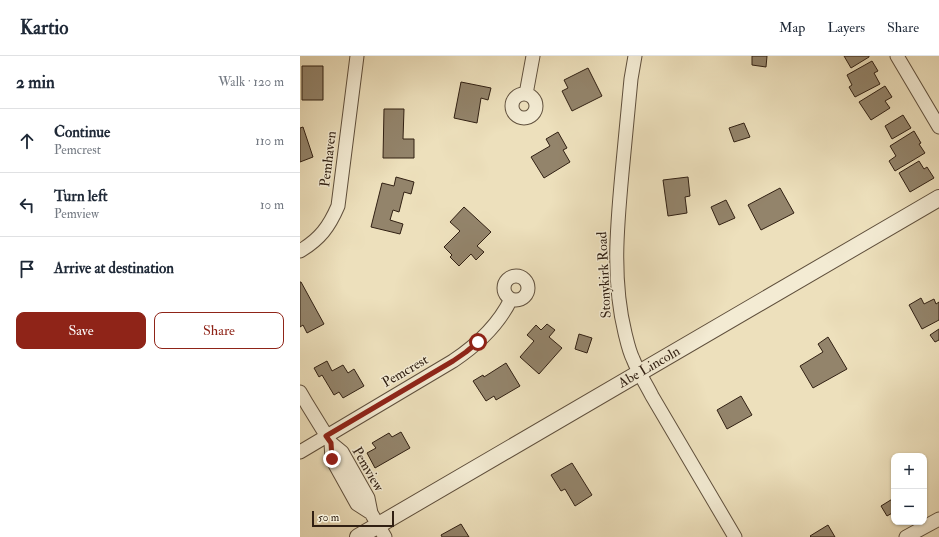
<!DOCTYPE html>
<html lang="en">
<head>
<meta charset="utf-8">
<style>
  :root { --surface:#fff; --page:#f6f6f7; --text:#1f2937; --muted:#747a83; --line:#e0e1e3; --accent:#8f2418 }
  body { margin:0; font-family:"IM FELL Double Pica",serif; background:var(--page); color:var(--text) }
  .controls { position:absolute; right:12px; bottom:12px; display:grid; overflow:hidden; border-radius:8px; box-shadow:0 1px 3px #0004 }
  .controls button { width:36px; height:36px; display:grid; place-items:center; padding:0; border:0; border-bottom:1px solid var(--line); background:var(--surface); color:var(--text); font:20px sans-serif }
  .scale { position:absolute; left:12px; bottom:10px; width:82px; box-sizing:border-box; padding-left:4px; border:2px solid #312013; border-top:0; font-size:11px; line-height:14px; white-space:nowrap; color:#312013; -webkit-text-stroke:3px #f3ebd3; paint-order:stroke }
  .stop { position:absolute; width:12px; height:12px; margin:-9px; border:3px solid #8f2418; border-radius:50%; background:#fff }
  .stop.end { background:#8f2418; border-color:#fff; box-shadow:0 1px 4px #0008 }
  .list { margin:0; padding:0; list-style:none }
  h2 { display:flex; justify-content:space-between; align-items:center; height:52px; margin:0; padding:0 16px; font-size:17px }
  h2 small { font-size:13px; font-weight:400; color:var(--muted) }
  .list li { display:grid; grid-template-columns:26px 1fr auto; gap:12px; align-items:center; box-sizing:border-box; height:64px; padding:0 16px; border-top:1px solid var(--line) }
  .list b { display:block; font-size:15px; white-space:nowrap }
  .list p { margin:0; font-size:13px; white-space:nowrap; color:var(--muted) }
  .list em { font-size:13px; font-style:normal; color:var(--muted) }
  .actions { display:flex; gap:8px; padding:12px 16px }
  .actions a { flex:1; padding:9px 0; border:1px solid var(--accent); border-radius:8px; text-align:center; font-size:14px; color:var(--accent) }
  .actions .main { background:var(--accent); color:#fff }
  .icon { flex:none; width:22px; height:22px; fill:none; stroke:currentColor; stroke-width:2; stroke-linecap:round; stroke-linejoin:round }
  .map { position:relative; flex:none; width:639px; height:481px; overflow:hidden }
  header { display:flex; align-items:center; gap:24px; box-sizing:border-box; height:56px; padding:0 20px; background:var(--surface); border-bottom:1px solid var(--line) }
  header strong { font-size:19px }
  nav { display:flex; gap:22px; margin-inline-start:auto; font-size:14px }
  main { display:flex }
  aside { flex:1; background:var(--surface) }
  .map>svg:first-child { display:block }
</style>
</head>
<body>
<header>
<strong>Kartio</strong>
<nav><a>Map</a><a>Layers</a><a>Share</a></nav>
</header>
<main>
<aside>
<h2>2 min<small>Walk · 120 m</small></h2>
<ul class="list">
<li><svg class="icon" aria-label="ahead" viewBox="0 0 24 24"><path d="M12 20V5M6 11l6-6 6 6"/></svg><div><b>Continue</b><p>Pemcrest</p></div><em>110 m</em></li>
<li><svg class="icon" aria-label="left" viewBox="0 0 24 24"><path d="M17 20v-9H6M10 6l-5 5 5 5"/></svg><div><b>Turn left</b><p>Pemview</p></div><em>10 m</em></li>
<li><svg class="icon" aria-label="arrive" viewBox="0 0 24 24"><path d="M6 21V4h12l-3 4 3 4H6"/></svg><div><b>Arrive at destination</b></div></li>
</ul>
<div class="actions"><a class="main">Save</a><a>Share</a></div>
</aside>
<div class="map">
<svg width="639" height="481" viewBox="0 0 639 481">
  <rect width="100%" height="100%" fill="#ede0bc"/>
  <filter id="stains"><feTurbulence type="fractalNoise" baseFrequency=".005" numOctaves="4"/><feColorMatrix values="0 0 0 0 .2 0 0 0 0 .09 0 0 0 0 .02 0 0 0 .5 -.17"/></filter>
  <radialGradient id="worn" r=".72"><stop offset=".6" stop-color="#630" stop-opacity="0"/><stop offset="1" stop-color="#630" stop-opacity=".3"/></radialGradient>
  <!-- building -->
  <path fill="#93846b" stroke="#312013" d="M 452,0 L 467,0 L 466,11 L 452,9 Z
    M 544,0 L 569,0 L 569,1 L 551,12 Z
    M 572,5 L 578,15 L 574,17 L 580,28 L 555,41 L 549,31 L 552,29 L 547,19 Z
    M 2,10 L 23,10 L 23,44 L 2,44 Z
    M 288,12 L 302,40 L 272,55 L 262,35 L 268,32 L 264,24 Z
    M 161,26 L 191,32 L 188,44 L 181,42 L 177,67 L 154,62 Z
    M 585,30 L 592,41 L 585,45 L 590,52 L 571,64 L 559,46 Z
    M 84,53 L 104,53 L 103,83 L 114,83 L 114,102 L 83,102 Z
    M 603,59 L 611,72 L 592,83 L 585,70 Z
    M 444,67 L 450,81 L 434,86 L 429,72 Z
    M 3,71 L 13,101 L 0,106 L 0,72 Z
    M 614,75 L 621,87 L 619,88 L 625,97 L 595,115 L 589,105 L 596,100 L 590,90 Z
    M 258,76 L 267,92 L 263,94 L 270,106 L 244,122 L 231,101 L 250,90 L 246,83 Z
    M 619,105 L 624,113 L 627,111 L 634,122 L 610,136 L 599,117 Z
    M 96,121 L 114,126 L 111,138 L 104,136 L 99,156 L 93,154 L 90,164 L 103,168 L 100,178 L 71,171 L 82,127 L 94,130 Z
    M 388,121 L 390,140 L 385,141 L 387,157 L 368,160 L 363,124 Z
    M 480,132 L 494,157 L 461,174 L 448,149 Z
    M 426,144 L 435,162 L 419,169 L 411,151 Z
    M 164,151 L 191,176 L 177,190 L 184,196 L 176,204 L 171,198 L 159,210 L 150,201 L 152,199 L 144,191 L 160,175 L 150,166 Z
    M 0,226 L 1,226 L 24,268 L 7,277 L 3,269 L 0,271 Z
    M 621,242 L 624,248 L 634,243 L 636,248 L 639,246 L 639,264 L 622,273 L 609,249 Z
    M 247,268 L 255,274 L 249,281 L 262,292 L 239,318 L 220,301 L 234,285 L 227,279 L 236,269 L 241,274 Z
    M 639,273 L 639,284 L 635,286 L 630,279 Z
    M 279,278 L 292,282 L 287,297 L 275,293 Z
    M 528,281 L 547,313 L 513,332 L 500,310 L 523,296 L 518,288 Z
    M 27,305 L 32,315 L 43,309 L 48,317 L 54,313 L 64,330 L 43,342 L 39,336 L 34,339 L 22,319 L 19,321 L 14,312 Z
    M 206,307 L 220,330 L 196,344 L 194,340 L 186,345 L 173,325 L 183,319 L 184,321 Z
    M 441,340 L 452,359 L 427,373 L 417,354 Z
    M 101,376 L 110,392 L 75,412 L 67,397 L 76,392 L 72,387 L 89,377 L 92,381 Z
    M 272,407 L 292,439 L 275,450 L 265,433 L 261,435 L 251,419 Z
    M 594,442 L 594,456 L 587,460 L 581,450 Z
    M 161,468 L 169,481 L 142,481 L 141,479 Z
    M 528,469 L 535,481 L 511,481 L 510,480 Z"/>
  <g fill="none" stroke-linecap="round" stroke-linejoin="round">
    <!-- minor casing -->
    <g stroke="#60503d" stroke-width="15">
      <path id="minor" d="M 335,0 L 331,23 C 328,55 325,86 322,117 C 317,171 312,224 325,277 C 327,285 329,295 333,303 C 338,316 346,328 352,340 L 435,481
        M 597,0 L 639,71
        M212 50a12 12 0 1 1 24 0a12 12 0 1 1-24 0Z
        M 226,38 L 233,0
        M 0,195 C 20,183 29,171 38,150 L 57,0
        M204 232a12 12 0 1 1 24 0a12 12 0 1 1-24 0Z
        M 0,336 L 7,348 L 31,387 L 42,396 L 68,442 L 71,457 L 85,481
        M 31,387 L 32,403 L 57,448 L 71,457
        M 0,396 L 153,305 C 177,289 198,270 211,243
        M 606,481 L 639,463"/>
    </g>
    <!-- tertiary casing -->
    <g stroke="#60503d" stroke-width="18">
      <path id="tertiary" d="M 58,481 L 639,142"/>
    </g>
    <!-- minor -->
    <use href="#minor" stroke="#f3ebd3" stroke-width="13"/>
    <!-- tertiary -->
    <use href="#tertiary" stroke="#f3ebd3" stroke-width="16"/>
  </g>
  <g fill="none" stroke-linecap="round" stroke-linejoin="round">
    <!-- route -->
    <path stroke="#8f2418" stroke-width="5" d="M 32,403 L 31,387 L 26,380 L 153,305 L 166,296 L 178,286"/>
  </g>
  <g text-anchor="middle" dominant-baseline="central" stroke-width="3" stroke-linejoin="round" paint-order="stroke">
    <!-- street labels -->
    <g font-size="14" fill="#312013" stroke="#f3ebd3">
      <text transform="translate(28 103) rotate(-83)">Pemhaven</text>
      <text transform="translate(304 219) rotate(-93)">Stonykirk Road</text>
      <text transform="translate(349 311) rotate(-30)">Abe Lincoln</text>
      <text transform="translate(105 315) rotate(-30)">Pemcrest</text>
      <text transform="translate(68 413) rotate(60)">Pemview</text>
    </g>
  </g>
  <rect width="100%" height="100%" filter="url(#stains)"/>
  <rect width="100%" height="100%" fill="url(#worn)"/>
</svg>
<div class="controls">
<button>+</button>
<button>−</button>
</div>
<div class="scale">50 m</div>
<div class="stop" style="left:178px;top:286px"></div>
<div class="stop end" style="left:32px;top:403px"></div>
</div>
</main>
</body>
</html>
